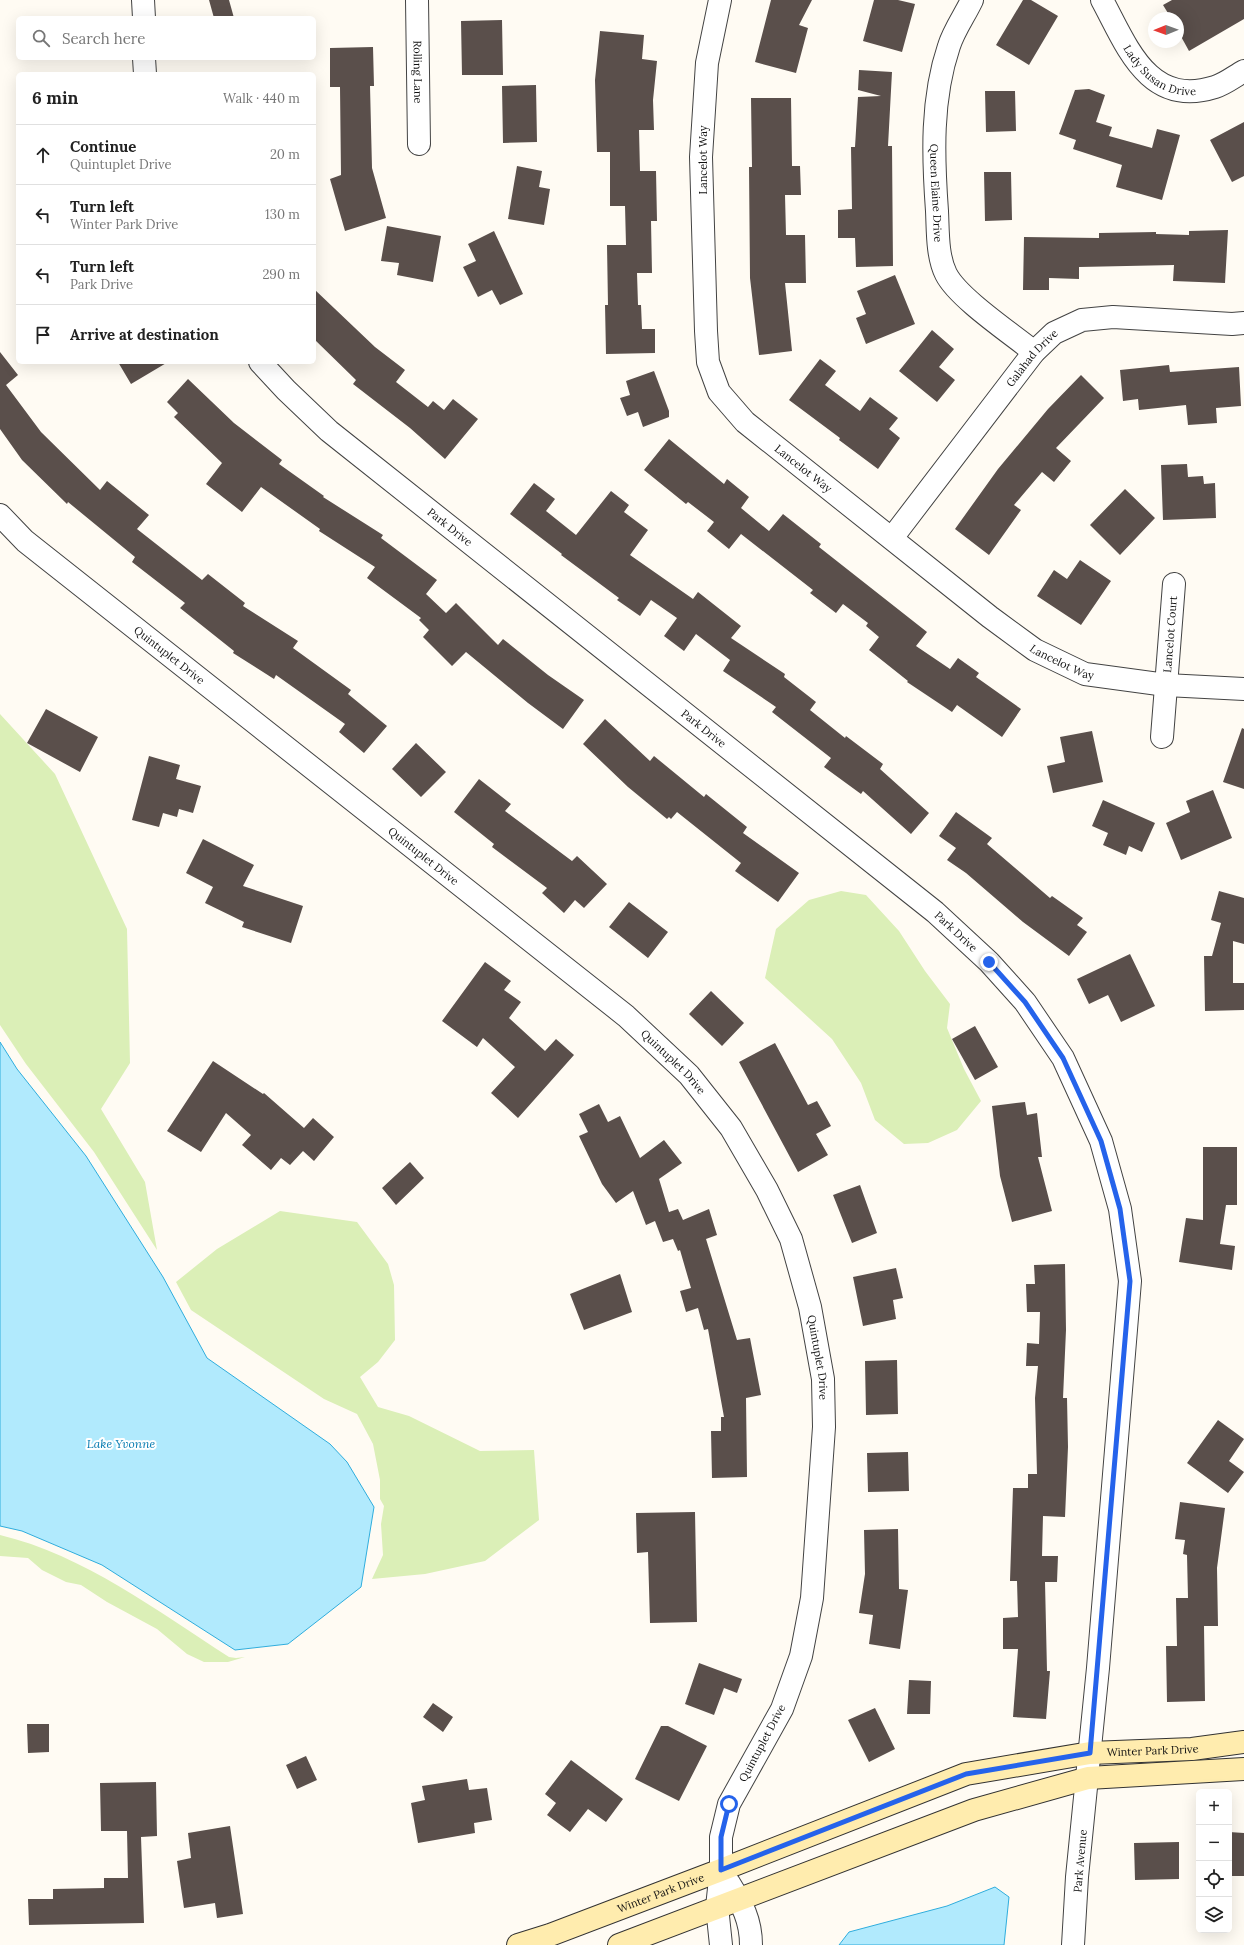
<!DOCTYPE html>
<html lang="en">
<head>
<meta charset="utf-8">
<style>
  :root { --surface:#fff; --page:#f6f6f6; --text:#222; --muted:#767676; --line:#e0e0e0 }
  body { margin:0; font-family:Lora,serif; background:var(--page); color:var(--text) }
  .controls { position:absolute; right:12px; bottom:12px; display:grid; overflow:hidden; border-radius:6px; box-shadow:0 4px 16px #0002 }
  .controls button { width:36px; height:36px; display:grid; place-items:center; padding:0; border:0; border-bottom:1px solid var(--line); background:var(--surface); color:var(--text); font:20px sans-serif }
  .compass { position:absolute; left:1148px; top:12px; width:36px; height:36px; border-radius:50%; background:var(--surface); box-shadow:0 4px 16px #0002; rotate:269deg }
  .stop { position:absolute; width:12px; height:12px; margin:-9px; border:3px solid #2563eb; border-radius:50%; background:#fff }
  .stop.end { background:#2563eb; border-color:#fff; box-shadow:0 1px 4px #0008 }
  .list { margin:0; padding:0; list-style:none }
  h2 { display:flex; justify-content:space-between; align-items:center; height:52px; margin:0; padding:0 16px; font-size:17px }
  h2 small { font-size:13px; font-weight:400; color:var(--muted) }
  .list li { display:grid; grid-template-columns:26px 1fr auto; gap:12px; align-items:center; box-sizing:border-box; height:60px; padding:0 16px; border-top:1px solid var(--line) }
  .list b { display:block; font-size:15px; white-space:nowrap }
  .list p { margin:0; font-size:13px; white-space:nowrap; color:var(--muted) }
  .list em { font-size:13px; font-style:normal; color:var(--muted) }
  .icon { flex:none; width:22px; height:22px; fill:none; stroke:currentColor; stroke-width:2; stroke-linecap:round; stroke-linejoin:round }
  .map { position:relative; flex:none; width:1244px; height:1945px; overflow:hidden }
  .search { position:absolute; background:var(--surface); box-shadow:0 4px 16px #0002; left:16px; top:16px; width:300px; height:44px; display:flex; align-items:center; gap:10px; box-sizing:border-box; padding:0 14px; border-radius:6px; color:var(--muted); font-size:15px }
  .panel { position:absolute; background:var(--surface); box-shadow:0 4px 16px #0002; left:16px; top:72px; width:300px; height:292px; border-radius:6px }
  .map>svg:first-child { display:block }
</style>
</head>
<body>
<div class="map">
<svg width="1244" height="1945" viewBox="0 0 1244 1945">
  <rect width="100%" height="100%" fill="#fffbf3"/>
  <!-- green -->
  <path fill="#dbefb7" d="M 0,714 L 55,774 L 127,929 L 130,1063 L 101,1109 L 145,1182 L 157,1250 L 94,1152 L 26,1064 L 0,1025 Z
    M 841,891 L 866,895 L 899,931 L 925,971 L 950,1004 L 947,1028 L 964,1069 L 981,1101 L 957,1130 L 928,1143 L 904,1144 L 875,1120 L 861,1083 L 832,1039 L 765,978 L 776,929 L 809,900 Z
    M 280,1211 L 357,1222 L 388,1264 L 394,1285 L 395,1340 L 378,1362 L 360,1377 L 378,1407 L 409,1416 L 480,1451 L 534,1450 L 539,1520 L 485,1561 L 425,1574 L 372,1579 L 383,1555 L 381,1524 L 384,1506 L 380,1499 L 380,1480 L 373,1444 L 357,1414 L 324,1399 L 191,1310 L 176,1282 L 217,1249 Z
    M 0,1535 C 84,1555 157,1611 229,1657 L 236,1658 L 245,1657 L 228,1662 L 204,1662 L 187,1654 L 157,1629 L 107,1602 L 81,1585 L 66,1582 L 42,1570 L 28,1558 L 0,1556 Z"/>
  <!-- water -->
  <path fill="#b1eafd" stroke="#2faddd" d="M 0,1042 L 17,1069 L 86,1156 L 163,1277 L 207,1358 L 330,1444 L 347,1462 L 374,1507 L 361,1587 L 288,1644 L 235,1650 L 102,1565 L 22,1531 L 0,1526 Z
    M 995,1887 L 1009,1897 L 1004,1945 L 839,1945 L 849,1932 L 947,1906 Z"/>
  <!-- building -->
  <path fill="#5a4f4b" d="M 209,0 L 229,0 L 234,18 L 214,18 Z
    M 771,0 L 812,0 L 799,25 L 808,28 L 796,73 L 755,62 Z
    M 874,0 L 898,0 L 915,4 L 902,52 L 863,41 Z
    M 1023,0 L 1031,0 L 1058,16 L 1029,65 L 996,45 Z
    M 1172,0 L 1244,0 L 1244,19 L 1189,51 L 1178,31 L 1178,18 L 1171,18 L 1163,5 Z
    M 502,20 L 503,75 L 462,75 L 461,21 Z
    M 600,31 L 644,35 L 642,59 L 657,61 L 653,100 L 654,130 L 639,130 L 640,171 L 656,171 L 657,221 L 651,221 L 652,273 L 637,273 L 638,305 L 641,305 L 642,329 L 655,329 L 655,353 L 606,354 L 605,305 L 608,305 L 607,245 L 626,245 L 625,206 L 610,206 L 610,152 L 597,152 L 595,80 Z
    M 373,47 L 374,86 L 370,86 L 372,168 L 386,218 L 345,231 L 330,179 L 341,175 L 340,87 L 330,87 L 330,48 Z
    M 859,70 L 892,72 L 888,146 L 892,146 L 893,266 L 856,267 L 855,238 L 838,238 L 838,210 L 852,209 L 851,147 L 855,147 L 858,97 L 881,96 L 858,90 Z
    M 536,85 L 537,142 L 503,143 L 502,86 Z
    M 1089,89 L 1105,95 L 1096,122 L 1112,127 L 1109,136 L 1152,148 L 1157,129 L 1180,135 L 1162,200 L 1116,187 L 1122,165 L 1073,149 L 1076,140 L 1059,134 L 1075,90 Z
    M 985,91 L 1015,91 L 1016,131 L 986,132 Z
    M 751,98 L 791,98 L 792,166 L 800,166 L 801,195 L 785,195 L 786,235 L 805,235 L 806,283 L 785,283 L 792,351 L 759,355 L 750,278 L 749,167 L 752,167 Z
    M 1244,122 L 1244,176 L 1232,182 L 1210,140 Z
    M 517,166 L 542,171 L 539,187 L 550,189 L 544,225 L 508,219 Z
    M 984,172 L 1011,172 L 1012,220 L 985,221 Z
    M 387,226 L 441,236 L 433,282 L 397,275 L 399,263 L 381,261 Z
    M 1228,230 L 1225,283 L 1173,281 L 1174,265 L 1079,267 L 1079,279 L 1049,278 L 1049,290 L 1023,290 L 1024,237 L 1099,238 L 1099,233 L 1156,232 L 1156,234 L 1189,235 L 1189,231 Z
    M 494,231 L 523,294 L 500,305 L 492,290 L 478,297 L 463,267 L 476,261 L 468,244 Z
    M 895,275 L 915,324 L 866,344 L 856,318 L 866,314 L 857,291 Z
    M 314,289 L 375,347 L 405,370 L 396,382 L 428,407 L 433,401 L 444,410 L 453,399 L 478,419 L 445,459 L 410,428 L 353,384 L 356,380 L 314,339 Z
    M 932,330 L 954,349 L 939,367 L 955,380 L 937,402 L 899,371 Z
    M 0,352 L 18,375 L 6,385 L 41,432 L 100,490 L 107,481 L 149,515 L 137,529 L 202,580 L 208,574 L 245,603 L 243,606 L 298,641 L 293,648 L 351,690 L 348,694 L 387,726 L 364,753 L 339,732 L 345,724 L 276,675 L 274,679 L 233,653 L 234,651 L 180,608 L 185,603 L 132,562 L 135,557 L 68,502 L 67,504 L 22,460 L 0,429 Z
    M 820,359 L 836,371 L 825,385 L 860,411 L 870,397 L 898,418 L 889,429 L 900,438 L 878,469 L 839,440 L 840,438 L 789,400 Z
    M 118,362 L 168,362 L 131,384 Z
    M 1169,365 L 1170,372 L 1239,367 L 1241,406 L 1216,408 L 1217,423 L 1188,425 L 1186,405 L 1139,410 L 1138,399 L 1123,401 L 1120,370 Z
    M 654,371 L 669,411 L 669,417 L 643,427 L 638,412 L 627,416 L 620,398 L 630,395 L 626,381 Z
    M 1081,375 L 1104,398 L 1056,448 L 1071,461 L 1054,482 L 1042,472 L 1014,505 L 1021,510 L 989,555 L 955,529 L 998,469 L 1048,409 Z
    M 188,379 L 234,423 L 282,460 L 279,464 L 324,496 L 323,497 L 383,535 L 381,538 L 437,580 L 426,594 L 446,613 L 456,603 L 498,645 L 503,639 L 548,675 L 584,700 L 563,729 L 528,703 L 466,652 L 452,666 L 423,637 L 429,630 L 419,620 L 421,618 L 367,578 L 375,567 L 319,531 L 320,529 L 261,487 L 242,512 L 206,484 L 222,463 L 174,417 L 178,413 L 167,402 Z
    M 669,439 L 724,484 L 727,479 L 749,497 L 741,508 L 769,531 L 783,514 L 821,544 L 819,547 L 927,632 L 916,646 L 950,669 L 958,658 L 979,673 L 976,677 L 1021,709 L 1002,737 L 957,705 L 952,712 L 907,682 L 908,681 L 869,650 L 879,637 L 866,626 L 868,623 L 843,604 L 836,613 L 810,593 L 813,590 L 741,534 L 729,549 L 707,531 L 714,522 L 688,502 L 686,504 L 644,470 Z
    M 1187,464 L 1188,477 L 1203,476 L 1204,484 L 1215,483 L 1216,518 L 1163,520 L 1161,465 Z
    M 534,483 L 555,499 L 546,511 L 576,535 L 611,491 L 629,505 L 624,512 L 648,530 L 630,555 L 693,599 L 698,592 L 741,626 L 731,638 L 785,674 L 784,677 L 816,702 L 810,710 L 845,738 L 846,736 L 883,764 L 880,769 L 929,813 L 911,834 L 863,791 L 861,794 L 824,767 L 831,758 L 772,712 L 776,707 L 723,671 L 730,660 L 696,634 L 684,651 L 664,636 L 677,618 L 651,600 L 640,616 L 617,600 L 619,598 L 561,555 L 562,554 L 510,514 Z
    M 1125,489 L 1155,518 L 1120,555 L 1090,525 Z
    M 1080,560 L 1111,581 L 1081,625 L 1037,596 L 1054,570 L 1067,579 Z
    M 46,709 L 98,737 L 80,772 L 27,743 Z
    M 605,719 L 650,761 L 654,756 L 704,797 L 706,794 L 747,827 L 743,833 L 799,873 L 778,902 L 735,871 L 741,863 L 677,812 L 671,819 L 669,817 L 667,819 L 628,787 L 583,744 Z
    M 1242,728 L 1244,729 L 1244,789 L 1223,782 Z
    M 1092,731 L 1103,782 L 1053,793 L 1047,766 L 1065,762 L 1060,737 Z
    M 416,743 L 446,772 L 421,797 L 392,769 Z
    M 149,756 L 180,765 L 176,779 L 201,786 L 193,813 L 179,809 L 177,817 L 163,813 L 159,827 L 132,820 Z
    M 479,779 L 511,804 L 505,811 L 572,861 L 577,856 L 607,884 L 584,908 L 575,900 L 564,913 L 542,893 L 547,888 L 492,847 L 494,844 L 454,812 Z
    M 1213,790 L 1232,838 L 1181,860 L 1166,823 L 1190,812 L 1186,801 Z
    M 1103,800 L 1155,823 L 1142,852 L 1129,846 L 1126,855 L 1103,845 L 1108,833 L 1092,826 Z
    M 956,812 L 992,838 L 987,844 L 1050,898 L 1052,896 L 1083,918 L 1077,925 L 1087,932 L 1069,956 L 1023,922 L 966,873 L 947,860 L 956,848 L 939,836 Z
    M 203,839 L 254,865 L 243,886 L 303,906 L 291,943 L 242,927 L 244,922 L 205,903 L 213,887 L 186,873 Z
    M 1219,891 L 1244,898 L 1244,944 L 1233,941 L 1233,983 L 1244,983 L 1244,1010 L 1205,1011 L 1204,956 L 1212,956 L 1221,923 L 1211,920 Z
    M 629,902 L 668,932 L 648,958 L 609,927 Z
    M 1130,954 L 1155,1006 L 1121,1022 L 1108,995 L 1089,1004 L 1077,979 Z
    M 485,962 L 511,981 L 504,990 L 521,1002 L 509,1018 L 545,1051 L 556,1039 L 574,1055 L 518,1118 L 491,1093 L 515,1067 L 483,1038 L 477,1047 L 442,1021 Z
    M 711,991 L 744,1023 L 722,1046 L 689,1014 Z
    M 975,1026 L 998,1067 L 975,1080 L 952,1039 Z
    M 775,1043 L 808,1105 L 817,1101 L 831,1126 L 816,1134 L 828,1155 L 798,1172 L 739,1062 Z
    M 213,1061 L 263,1094 L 264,1093 L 304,1128 L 313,1118 L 334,1137 L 314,1161 L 303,1151 L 290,1165 L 281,1158 L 271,1170 L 242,1145 L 251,1135 L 226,1113 L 201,1152 L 167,1131 Z
    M 1025,1102 L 1027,1115 L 1037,1113 L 1042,1157 L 1038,1157 L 1052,1211 L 1012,1222 L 1000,1176 L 992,1106 Z
    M 599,1104 L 608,1122 L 620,1116 L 640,1158 L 664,1140 L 682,1163 L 659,1179 L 669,1212 L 678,1209 L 683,1220 L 709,1209 L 717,1235 L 706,1239 L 737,1340 L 750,1338 L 761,1395 L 746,1398 L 747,1477 L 712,1478 L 711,1431 L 721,1431 L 721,1417 L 724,1417 L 708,1329 L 704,1330 L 698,1308 L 686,1312 L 680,1291 L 691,1288 L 680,1250 L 678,1251 L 673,1239 L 663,1242 L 655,1221 L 646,1225 L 633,1191 L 616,1203 L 602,1184 L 579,1136 L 588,1132 L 579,1114 Z
    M 1203,1147 L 1237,1147 L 1237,1205 L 1226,1205 L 1220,1244 L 1235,1246 L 1232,1270 L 1179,1262 L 1186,1218 L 1203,1220 Z
    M 410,1162 L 424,1178 L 396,1205 L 382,1188 Z
    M 860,1185 L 877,1233 L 852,1243 L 833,1195 Z
    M 1065,1264 L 1066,1330 L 1063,1398 L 1067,1398 L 1068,1447 L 1065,1517 L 1043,1516 L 1042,1556 L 1058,1556 L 1057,1582 L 1045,1582 L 1047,1671 L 1050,1671 L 1046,1719 L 1013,1717 L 1018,1649 L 1003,1649 L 1003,1618 L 1018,1617 L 1017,1581 L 1010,1581 L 1013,1488 L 1028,1488 L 1028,1474 L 1037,1474 L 1035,1398 L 1038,1366 L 1026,1366 L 1027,1343 L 1039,1344 L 1040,1312 L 1027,1312 L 1026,1284 L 1035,1284 L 1034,1265 Z
    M 896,1268 L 903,1298 L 893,1300 L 896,1319 L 863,1326 L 853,1277 Z
    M 620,1274 L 632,1312 L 584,1330 L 570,1294 Z
    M 897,1360 L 898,1414 L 866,1415 L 865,1361 Z
    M 1218,1420 L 1244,1439 L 1229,1461 L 1244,1472 L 1228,1493 L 1187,1463 Z
    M 908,1452 L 909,1491 L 868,1492 L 867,1453 Z
    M 1180,1502 L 1225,1508 L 1217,1568 L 1218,1626 L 1204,1626 L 1205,1701 L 1167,1702 L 1166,1646 L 1177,1646 L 1176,1598 L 1188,1598 L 1187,1555 L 1183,1554 L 1185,1540 L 1175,1539 Z
    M 695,1512 L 697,1622 L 650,1623 L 648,1552 L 637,1553 L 636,1513 Z
    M 898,1529 L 899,1589 L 908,1590 L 900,1649 L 869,1644 L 873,1615 L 859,1613 L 865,1574 L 864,1530 Z
    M 699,1663 L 742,1679 L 737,1693 L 724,1688 L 714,1715 L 685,1704 Z
    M 909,1680 L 931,1681 L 930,1714 L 907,1714 Z
    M 433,1703 L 453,1717 L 443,1732 L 423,1717 Z
    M 875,1708 L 895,1749 L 869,1762 L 848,1720 Z
    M 27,1724 L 49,1724 L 49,1752 L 28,1753 Z
    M 661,1726 L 668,1726 L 707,1746 L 679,1801 L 635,1779 Z
    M 306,1756 L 317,1780 L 297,1789 L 286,1765 Z
    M 571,1760 L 623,1799 L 606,1822 L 588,1809 L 570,1832 L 547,1815 L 556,1803 L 545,1794 Z
    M 467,1779 L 469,1790 L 487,1788 L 492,1820 L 474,1823 L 475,1833 L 418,1843 L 411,1803 L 425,1800 L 422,1786 Z
    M 156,1782 L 157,1836 L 141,1837 L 144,1923 L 29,1925 L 28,1899 L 53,1899 L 53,1889 L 104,1888 L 104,1878 L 128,1878 L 127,1831 L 101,1831 L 100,1783 Z
    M 230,1826 L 243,1914 L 217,1918 L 215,1903 L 184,1908 L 177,1861 L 191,1858 L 188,1833 Z
    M 1229,1832 L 1244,1833 L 1244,1876 L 1229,1876 Z
    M 1179,1842 L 1179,1879 L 1135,1880 L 1134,1843 Z"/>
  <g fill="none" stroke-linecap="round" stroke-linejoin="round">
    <!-- street casing -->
    <g stroke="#434343" stroke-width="24">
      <g id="street">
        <path d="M 143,0 L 144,18"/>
        <path id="s1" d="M 417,0 L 419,144"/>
        <path id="s2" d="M 720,0 L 707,63 L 701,157 L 706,331 L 708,362 L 719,392 L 745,422 L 990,617 L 1035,650 L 1085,674 L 1166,685 L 1244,689"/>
        <path id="s3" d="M 972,0 C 965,15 954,30 949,46 C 931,99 933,156 937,211 C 938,231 937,256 946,274 C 958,298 1012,334 1034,352"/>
        <path id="s4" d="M 1102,0 C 1127,46 1148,108 1215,87 C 1225,84 1235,76 1244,71"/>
        <path d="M 144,58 L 145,74"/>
        <path id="s5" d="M 260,362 L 286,390 L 329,431 L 935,912 L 989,962 L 1025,1002 L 1063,1058 L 1101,1141 L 1120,1209 L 1130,1281 L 1098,1668 L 1077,1877 L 1073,1945"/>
        <path id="s6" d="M 0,515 L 25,541 L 626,1016 L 689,1075 L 731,1128 L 767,1190 L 791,1239 L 810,1307 L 823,1379 L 824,1427 L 812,1598 L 801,1656 L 782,1709 L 729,1804 L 721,1837 L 721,1870 L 717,1907 L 721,1945"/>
        <path id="s7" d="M 892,538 L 1034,352 L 1054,333 L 1082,320 L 1113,317 L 1232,324 L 1244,323"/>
        <path id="s8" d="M 1162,737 L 1174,584"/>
        <path d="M 729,1883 C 742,1904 751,1920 751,1945"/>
      </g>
    </g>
    <!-- secondary casing -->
    <g stroke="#323232" stroke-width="24">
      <g id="secondary">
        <path id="s9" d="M 518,1945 L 550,1935 L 721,1870 L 966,1774 L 1090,1753 L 1192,1749 L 1244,1742"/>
        <path d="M 619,1945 L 974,1810 L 1088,1778 L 1244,1769"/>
      </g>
    </g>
    <!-- street -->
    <use href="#street" stroke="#fff" stroke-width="22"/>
    <!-- secondary -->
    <use href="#secondary" stroke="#ffecae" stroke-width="22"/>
  </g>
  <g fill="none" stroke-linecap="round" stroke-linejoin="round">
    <!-- route -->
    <path stroke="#2563eb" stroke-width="5" d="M 729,1804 L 721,1837 L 721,1870 L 966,1774 L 1090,1753 L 1130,1281 L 1120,1209 L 1101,1141 L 1063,1058 L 1025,1002 L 989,962"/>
  </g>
  <g text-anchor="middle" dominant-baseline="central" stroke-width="4" stroke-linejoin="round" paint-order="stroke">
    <!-- street labels -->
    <g font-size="11" fill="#101010" stroke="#fff">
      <text stroke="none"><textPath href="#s4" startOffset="96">Lady Susan Drive</textPath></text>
      <text stroke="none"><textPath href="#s1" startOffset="72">Rolling Lane</textPath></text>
      <text transform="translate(703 160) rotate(-90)">Lancelot Way</text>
      <text stroke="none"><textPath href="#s3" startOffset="200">Queen Elaine Drive</textPath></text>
      <text stroke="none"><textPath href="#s7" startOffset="228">Galahad Drive</textPath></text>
      <text stroke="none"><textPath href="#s2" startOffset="510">Lancelot Way</textPath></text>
      <text stroke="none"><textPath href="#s5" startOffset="252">Park Drive</textPath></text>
      <text stroke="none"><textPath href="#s8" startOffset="103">Lancelot Court</textPath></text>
      <text stroke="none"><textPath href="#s6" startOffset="220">Quintuplet Drive</textPath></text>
      <text stroke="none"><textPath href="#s2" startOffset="834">Lancelot Way</textPath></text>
      <text stroke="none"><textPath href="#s5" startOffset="576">Park Drive</textPath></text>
      <text stroke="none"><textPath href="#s6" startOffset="544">Quintuplet Drive</textPath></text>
      <text stroke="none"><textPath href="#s5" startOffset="900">Park Drive</textPath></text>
      <text stroke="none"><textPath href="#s6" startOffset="868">Quintuplet Drive</textPath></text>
      <text stroke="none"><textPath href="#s6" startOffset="1204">Quintuplet Drive</textPath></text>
      <text transform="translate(762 1743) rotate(-62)">Quintuplet Drive</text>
      <text stroke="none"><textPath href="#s9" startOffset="668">Winter Park Drive</textPath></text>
      <text transform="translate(1080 1861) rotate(-85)">Park Avenue</text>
      <text stroke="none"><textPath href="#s9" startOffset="152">Winter Park Drive</textPath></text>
    </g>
    <!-- water labels -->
    <g font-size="12" font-style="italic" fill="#097db2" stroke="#fff">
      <text x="121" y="1443">Lake Yvonne</text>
    </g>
  </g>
</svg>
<div class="controls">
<button>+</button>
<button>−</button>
<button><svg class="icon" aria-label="locate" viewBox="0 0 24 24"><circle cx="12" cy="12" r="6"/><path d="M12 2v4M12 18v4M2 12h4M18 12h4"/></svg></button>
<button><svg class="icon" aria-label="layers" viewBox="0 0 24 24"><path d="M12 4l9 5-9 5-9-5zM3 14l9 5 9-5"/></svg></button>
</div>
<svg class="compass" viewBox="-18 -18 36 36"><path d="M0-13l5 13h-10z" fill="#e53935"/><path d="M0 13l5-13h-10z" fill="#767676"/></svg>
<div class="stop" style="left:729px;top:1804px"></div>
<div class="stop end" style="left:989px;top:962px"></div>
<div class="search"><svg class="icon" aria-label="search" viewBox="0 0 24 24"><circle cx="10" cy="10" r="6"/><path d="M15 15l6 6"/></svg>Search here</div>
<section class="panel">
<h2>6 min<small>Walk · 440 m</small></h2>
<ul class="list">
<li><svg class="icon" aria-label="ahead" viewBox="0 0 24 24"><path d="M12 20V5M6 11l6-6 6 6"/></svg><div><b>Continue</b><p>Quintuplet Drive</p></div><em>20 m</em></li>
<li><svg class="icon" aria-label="left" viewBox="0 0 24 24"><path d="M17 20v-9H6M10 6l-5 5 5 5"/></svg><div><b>Turn left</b><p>Winter Park Drive</p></div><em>130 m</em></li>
<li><svg class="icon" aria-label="left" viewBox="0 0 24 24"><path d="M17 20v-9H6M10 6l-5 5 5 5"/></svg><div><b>Turn left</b><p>Park Drive</p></div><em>290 m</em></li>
<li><svg class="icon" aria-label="arrive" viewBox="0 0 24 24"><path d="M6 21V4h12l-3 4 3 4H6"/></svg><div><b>Arrive at destination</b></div></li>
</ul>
</section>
</div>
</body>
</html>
